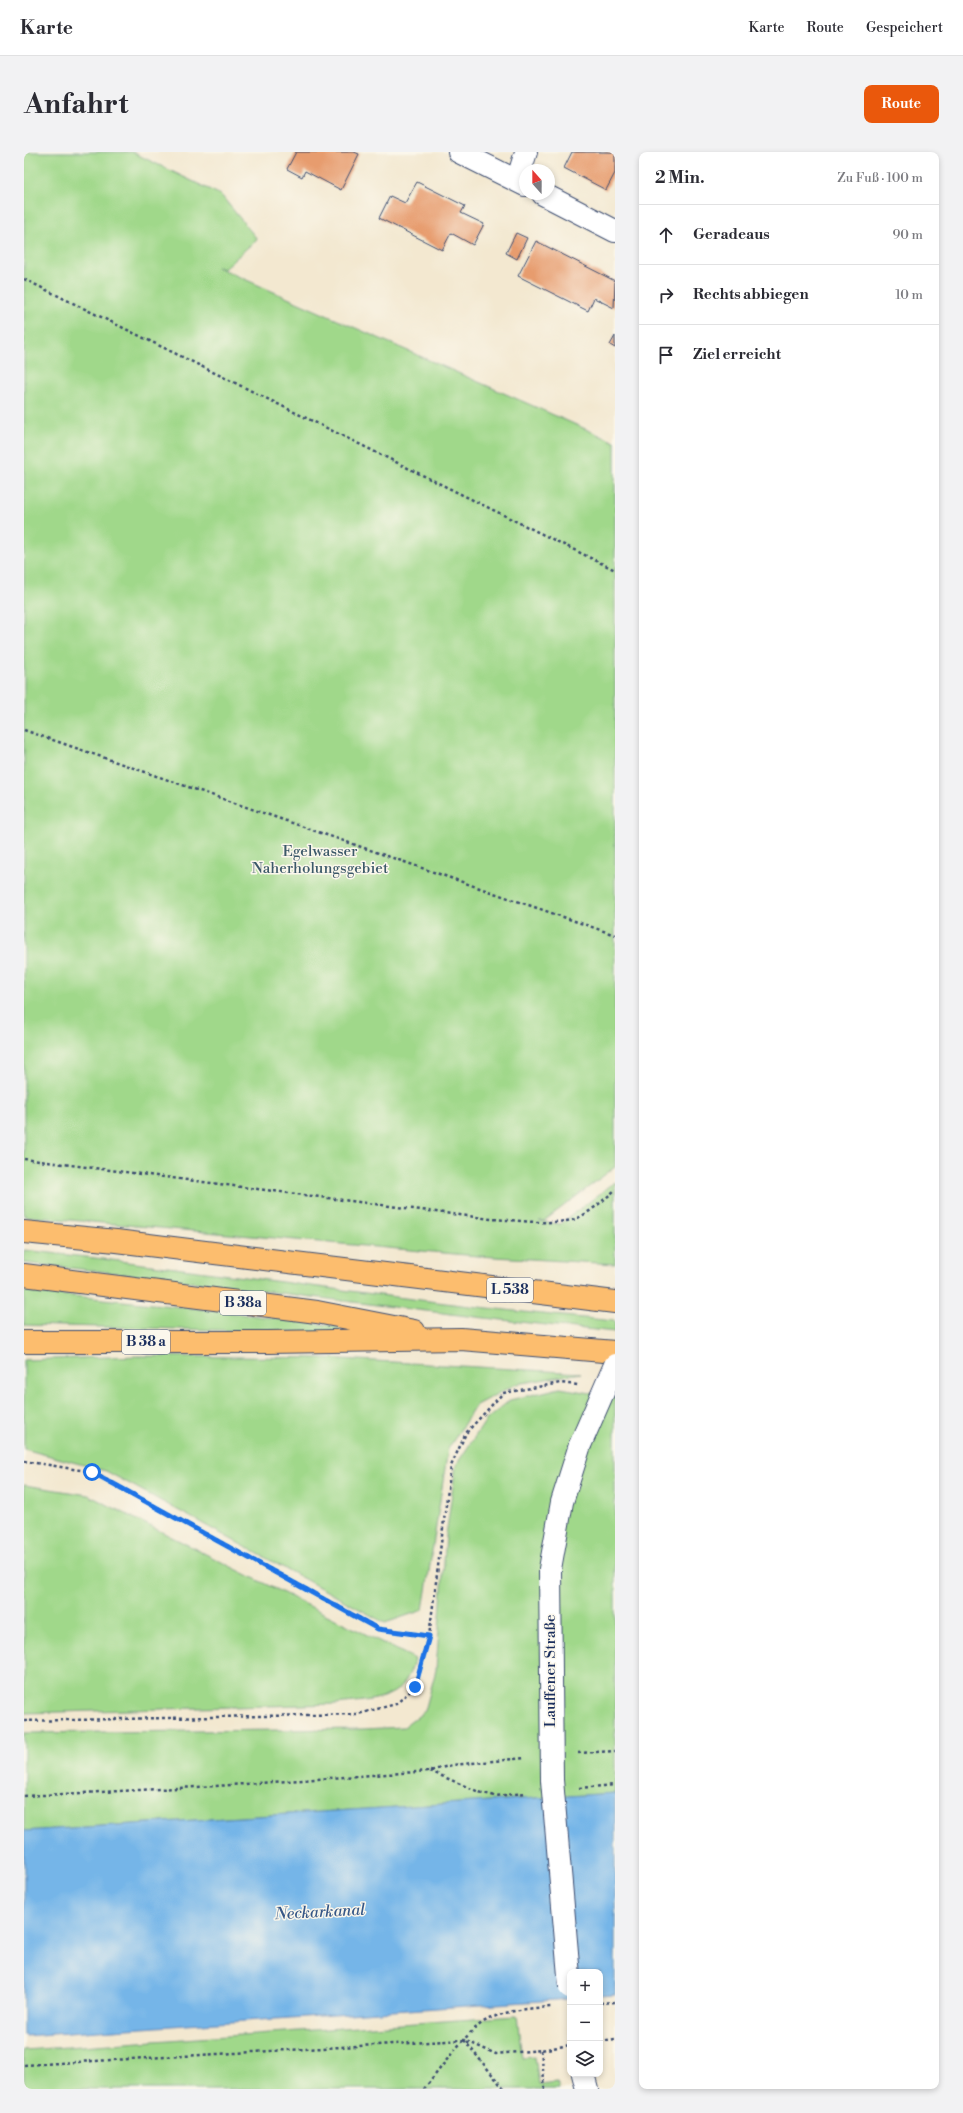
<!DOCTYPE html>
<html lang="de">
<head>
<meta charset="utf-8">
<style>
  :root { --surface:#fff; --page:#f2f2f3; --text:#2b2b33; --muted:#7c7c81; --line:#e1e1e2; --accent:#ea580c }
  body { margin:0; font-family:"Libre Bodoni",serif; background:var(--page); color:var(--text) }
  .controls { position:absolute; right:12px; bottom:12px; display:grid; overflow:hidden; border-radius:8px; box-shadow:0 2px 6px #0003 }
  .controls button { width:36px; height:36px; display:grid; place-items:center; padding:0; border:0; border-bottom:1px solid var(--line); background:var(--surface); color:var(--text); font:20px sans-serif }
  .compass { position:absolute; left:495px; top:12px; width:36px; height:36px; border-radius:50%; background:var(--surface); box-shadow:0 2px 6px #0003; rotate:339deg }
  .stop { position:absolute; width:12px; height:12px; margin:-9px; border:3px solid #1a73e8; border-radius:50%; background:#fff }
  .stop.end { background:#1a73e8; border-color:#fff; box-shadow:0 1px 4px #0008 }
  .list { margin:0; padding:0; list-style:none }
  h2 { display:flex; justify-content:space-between; align-items:center; height:52px; margin:0; padding:0 16px; font-size:17px }
  h2 small { font-size:13px; font-weight:400; color:var(--muted) }
  .list li { display:grid; grid-template-columns:26px 1fr auto; gap:12px; align-items:center; box-sizing:border-box; height:60px; padding:0 16px; border-top:1px solid var(--line) }
  .list b { display:block; font-size:15px; white-space:nowrap }
  .list em { font-size:13px; font-style:normal; color:var(--muted) }
  .icon { flex:none; width:22px; height:22px; fill:none; stroke:currentColor; stroke-width:2; stroke-linecap:round; stroke-linejoin:round }
  .map { position:relative; flex:none; width:591px; height:1937px; overflow:hidden; border-radius:8px }
  header { display:flex; align-items:center; gap:24px; box-sizing:border-box; height:56px; padding:0 20px; background:var(--surface); border-bottom:1px solid var(--line) }
  header strong { font-size:19px }
  nav { display:flex; gap:22px; margin-inline-start:auto; font-size:14px }
  .intro { display:flex; align-items:center; justify-content:space-between; box-sizing:border-box; height:96px; padding:0 24px }
  h1 { margin:0; font-size:28px }
  .button { padding:10px 18px; border-radius:8px; background:var(--accent); color:#fff; font-size:14px; font-weight:700 }
  main { display:flex; gap:24px; padding:0 24px }
  aside { flex:1; background:var(--surface); border-radius:8px; box-shadow:0 2px 6px #0003 }
  .map>svg:first-child { display:block }
</style>
</head>
<body>
<header>
<strong>Karte</strong>
<nav><a>Karte</a><a>Route</a><a>Gespeichert</a></nav>
</header>
<div class="intro"><h1>Anfahrt</h1><a class="button">Route</a></div>
<main>
<div class="map">
<svg width="591" height="1937" viewBox="0 0 591 1937">
  <rect width="100%" height="100%" fill="#fbf7ec"/>
  <filter id="ink" filterUnits="userSpaceOnUse"><feTurbulence type="fractalNoise" baseFrequency=".025" numOctaves="2"/><feDisplacementMap in="SourceGraphic" scale="8" xChannelSelector="R" yChannelSelector="G"/><feConvolveMatrix kernelMatrix="1 2 1 2 8 2 1 2 1" color-interpolation-filters="sRGB"/></filter>
  <filter id="wash" filterUnits="userSpaceOnUse"><feTurbulence type="fractalNoise" baseFrequency=".012" numOctaves="4" result="noise"/><feDisplacementMap in="SourceGraphic" scale="16" xChannelSelector="R" yChannelSelector="G"/><feGaussianBlur stdDeviation="0.9" result="paint"/><feColorMatrix in="noise" values="0 0 0 0 0 0 0 0 0 0 0 0 0 0 0 0 0 1.4 0 .05"/><feComposite in="paint" operator="in"/></filter>
  <g filter="url(#wash)">
    <rect width="100%" height="100%" fill="#f3e8d0"/>
    <!-- green -->
    <path fill="#a0d88a" stroke="#5e8474" d="M 0,0 L 108,0 L 197,43 L 233,87 L 200,117 L 193,115 L 591,290 L 591,1015 L 520,1069 L 515,1069 L 536,1072 L 591,1030 L 591,1112 L 454,1104 L 0,1064 Z
      M 0,1098 C 197,1119 393,1152 591,1169 L 591,1180 C 394,1161 197,1131 0,1111 Z
      M 0,1139 L 177,1157 L 311,1174 L 317,1177 L 316,1180 L 310,1181 L 0,1173 Z
      M 115,1204 L 299,1206 L 557,1221 L 492,1232 L 452,1253 L 424,1297 L 399,1458 L 361,1471 L 82,1319 L 0,1297 L 0,1208 Z
      M 536,1236 L 591,1245 L 591,1641 L 0,1679 L 0,1581 L 339,1577 L 380,1575 L 401,1559 L 412,1518 L 422,1383 L 432,1313 L 462,1268 L 486,1248 Z
      M 0,1333 L 64,1343 L 391,1507 C 388,1515 385,1524 380,1531 C 366,1550 334,1549 312,1552 L 0,1561 Z
      M 493,1864 L 498,1906 L 511,1905 L 515,1932 L 533,1930 L 535,1937 L 0,1937 L 0,1898 Z"/>
    <!-- water -->
    <path fill="#74b5e8" stroke="#4872a3" d="M 591,1641 L 591,1843 L 576,1844 L 576,1820 L 546,1820 L 546,1847 L 0,1884 L 0,1679 Z"/>
    <g id="blocks">
      <!-- building -->
      <path fill="#e79c6e" d="M 272,0 L 330,0 L 335,2 L 317,38 L 281,19 L 278,25 L 263,17 Z
        M 548,0 L 591,0 L 591,21 L 582,38 L 540,16 Z
        M 393,30 L 441,54 L 437,61 L 460,72 L 449,93 L 427,81 L 418,98 L 355,66 L 366,44 L 381,51 Z
        M 492,81 L 503,86 L 493,107 L 482,101 Z
        M 512,89 L 591,129 L 590,156 L 570,146 L 564,159 L 494,124 Z
        M 591,184 L 591,196 L 586,193 Z"/>
    </g>
  </g>
  <g filter="url(#ink)">
    <use href="#blocks" fill-opacity="0" stroke="#3b4b6f" stroke-width="1"/>
    <g fill="none" stroke-linecap="round" stroke-linejoin="round">
      <!-- street casing -->
      <g stroke="#3b4b6f" stroke-width="24">
        <path id="street" d="M 435,0 L 501,33
          M 493,29 L 502,0
          M 519,42 L 591,79
          M 528,1628 L 526,1417 L 538,1350 L 556,1293
          M 559,1922 L 563,1937"/>
      </g>
      <!-- highway casing -->
      <g stroke="#3b4b6f" stroke-width="24">
        <path id="highway" d="M 0,1080 L 92,1089 L 591,1150
          M 0,1123 L 293,1160 L 390,1179
          M 0,1190 L 244,1190 L 437,1187 L 591,1200"/>
      </g>
      <!-- path -->
      <path stroke="#3b4b6f" stroke-width="2.5" stroke-dasharray="3 3" stroke-linecap="butt" d="M 0,127 L 591,418
        M 0,578 L 591,783
        M 0,1007 L 467,1067 C 493,1068 522,1073 548,1068 C 561,1065 581,1047 591,1038
        M 0,1309 L 68,1320 L 355,1477 L 405,1484
        M 0,1569 L 334,1562 L 372,1552 L 391,1535 L 405,1484 L 427,1314 L 442,1281 L 479,1241 L 536,1231 L 554,1233
        M 554,1601 L 591,1599
        M 406,1619 L 455,1640 L 471,1644 L 502,1641
        M 555,1636 L 591,1633
        M 0,1644 L 192,1634 L 406,1619 L 428,1613 L 501,1606
        M 576,1851 L 591,1850
        M 440,1888 L 480,1937
        M 576,1889 L 591,1887
        M 517,1898 L 521,1937
        M 0,1913 L 440,1888 L 472,1902 L 517,1898 L 546,1893
        M 400,1937 C 416,1918 443,1877 465,1867 C 485,1858 506,1856 528,1855"/>
      <!-- street -->
      <use href="#street" stroke="#fff" stroke-width="22"/>
      <!-- highway -->
      <use href="#highway" stroke="#fcbd6e" stroke-width="22"/>
      <!-- street-bridge casing -->
      <g stroke="#3b4b6f" stroke-width="24" stroke-linecap="butt">
        <path id="street-bridge" d="M 556,1293 L 591,1213
          M 528,1628 L 546,1835"/>
      </g>
      <!-- street-bridge -->
      <use href="#street-bridge" stroke="#fff" stroke-width="22"/>
    </g>
  </g>
  <g fill="none" stroke-linecap="round" stroke-linejoin="round" filter="url(#ink)">
    <!-- route -->
    <path stroke="#1a73e8" stroke-width="5" d="M 68,1320 L 354,1477 L 405,1484 L 391,1535"/>
  </g>
  <g text-anchor="middle" dominant-baseline="central" stroke-width="3" stroke-linejoin="round" paint-order="stroke">
    <!-- shield labels -->
    <g fill="#fbf7ec" stroke="#5e6b89" stroke-width="1">
      <rect x="463" y="1126" width="46" height="24" rx="3"/>
      <rect x="196" y="1139" width="46" height="24" rx="3"/>
      <rect x="98" y="1178" width="48" height="24" rx="3"/>
    </g>
    <g font-size="14" font-weight="bold" fill="#1b2f5e">
      <text x="486" y="1138">L 538</text>
      <text x="219" y="1151">B 38a</text>
      <text x="122" y="1190">B 38 a</text>
    </g>
    <!-- park labels -->
    <g font-size="15" fill="#3c5969" stroke="#fbf7ec">
      <text x="296" y="699">Egelwasser<tspan x="296" dy="17">Naherholungsgebiet</tspan></text>
    </g>
    <!-- street labels -->
    <g font-size="15" fill="#1b2f5e" stroke="#fbf7ec">
      <text transform="translate(526 1519) rotate(-90)">Lauffener Straße</text>
    </g>
    <!-- water labels -->
    <g font-size="16" font-style="italic" fill="#365787" stroke="#fbf7ec">
      <text transform="translate(296 1760) rotate(-3)">Neckarkanal</text>
    </g>
  </g>
</svg>
<div class="controls">
<button>+</button>
<button>−</button>
<button><svg class="icon" aria-label="layers" viewBox="0 0 24 24"><path d="M12 4l9 5-9 5-9-5zM3 14l9 5 9-5"/></svg></button>
</div>
<svg class="compass" viewBox="-18 -18 36 36"><path d="M0-13l5 13h-10z" fill="#e53935"/><path d="M0 13l5-13h-10z" fill="#7c7c81"/></svg>
<div class="stop" style="left:68px;top:1320px"></div>
<div class="stop end" style="left:391px;top:1535px"></div>
</div>
<aside>
<h2>2 Min.<small>Zu Fuß · 100 m</small></h2>
<ul class="list">
<li><svg class="icon" aria-label="ahead" viewBox="0 0 24 24"><path d="M12 20V5M6 11l6-6 6 6"/></svg><div><b>Geradeaus</b></div><em>90 m</em></li>
<li><svg class="icon" aria-label="right" viewBox="0 0 24 24"><path d="M7 20v-9h11M14 6l5 5-5 5"/></svg><div><b>Rechts abbiegen</b></div><em>10 m</em></li>
<li><svg class="icon" aria-label="arrive" viewBox="0 0 24 24"><path d="M6 21V4h12l-3 4 3 4H6"/></svg><div><b>Ziel erreicht</b></div></li>
</ul>
</aside>
</main>
</body>
</html>
